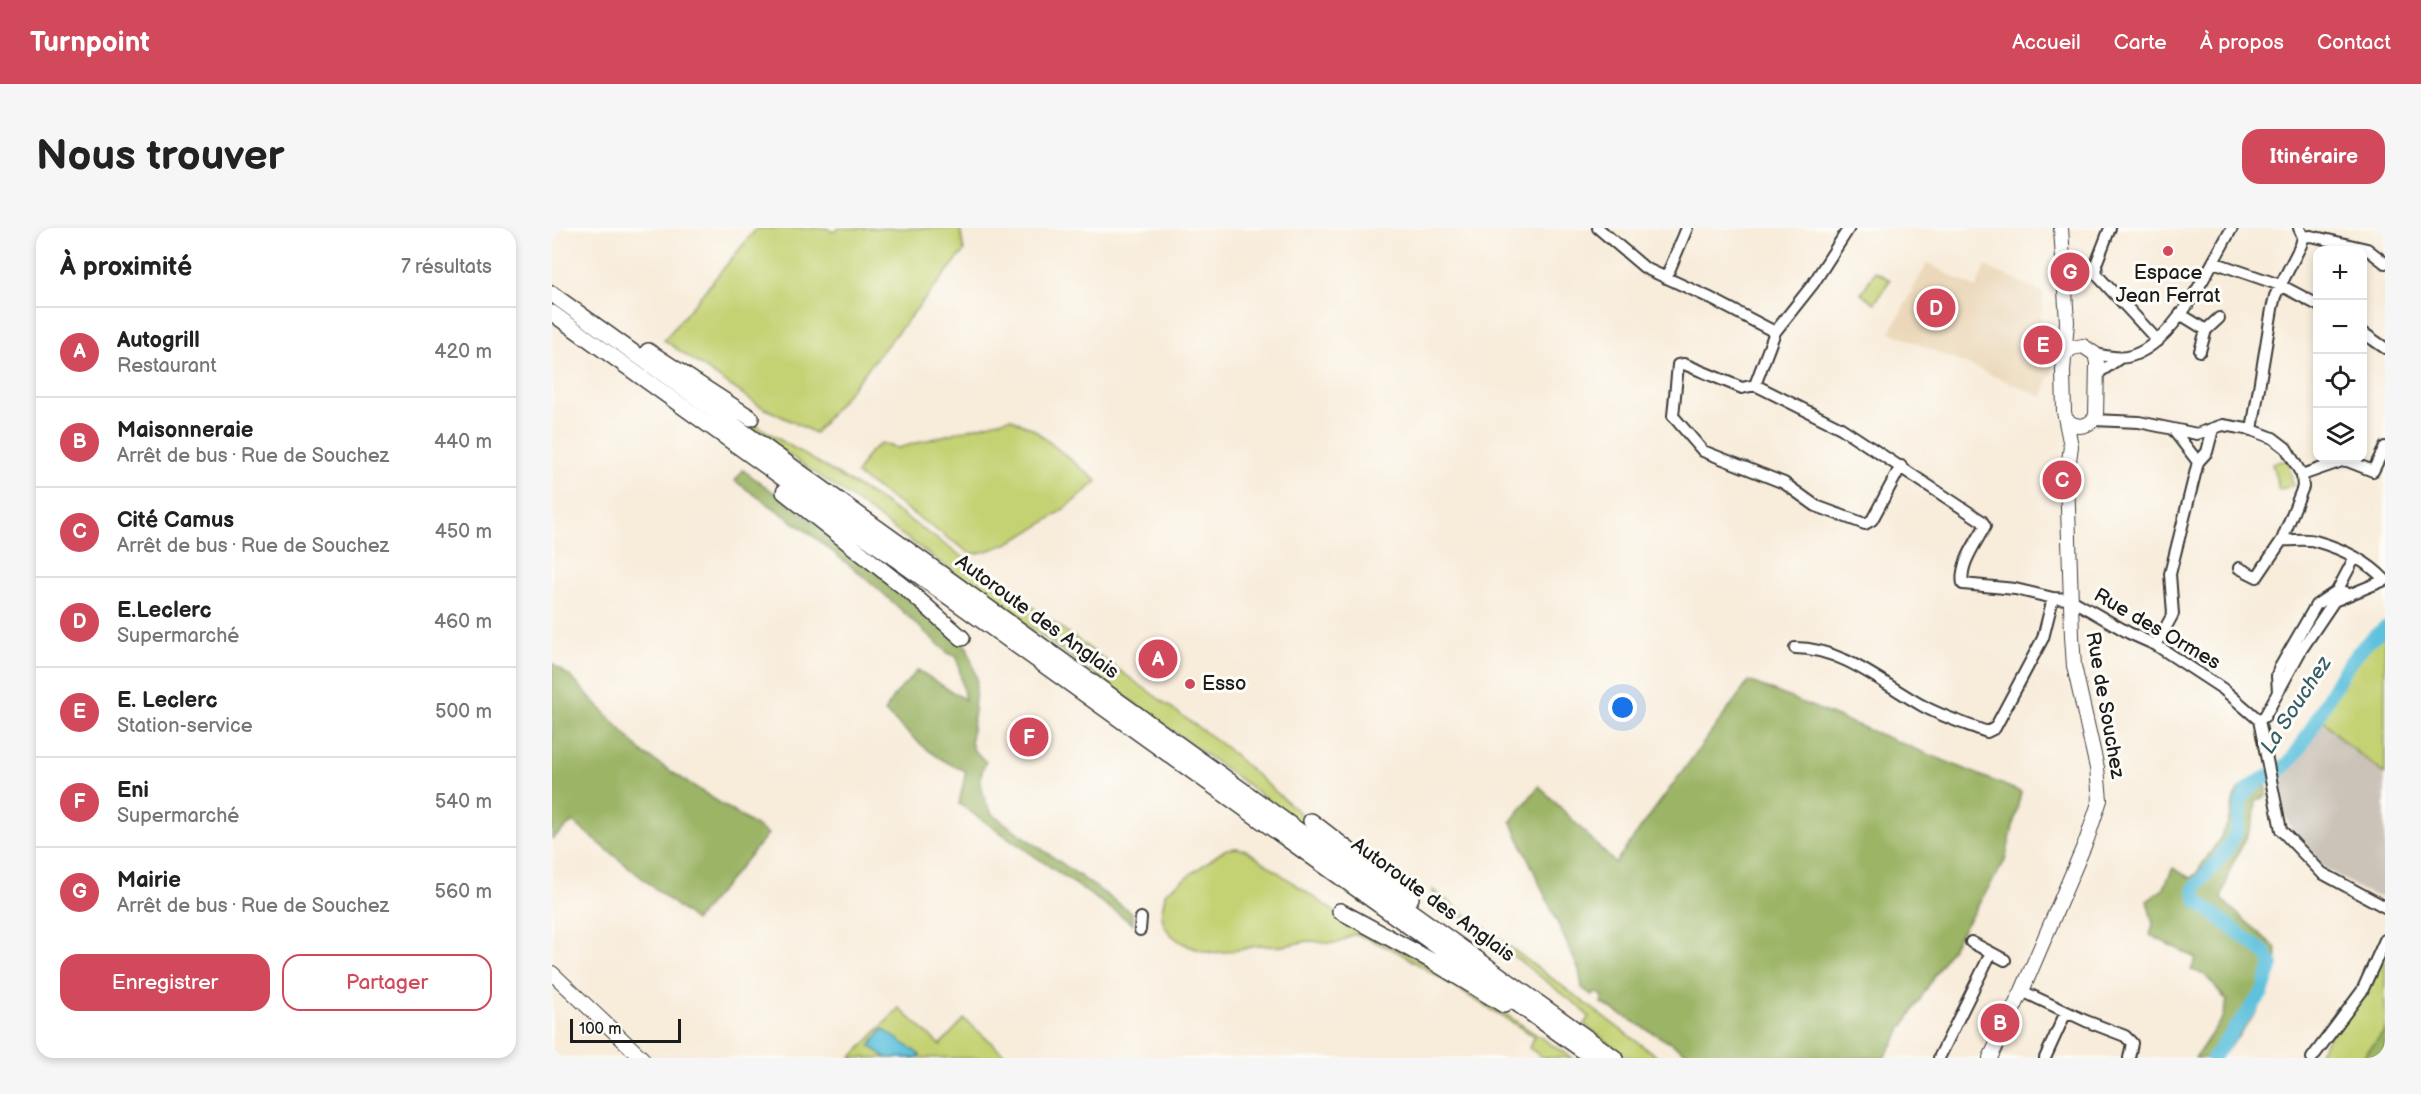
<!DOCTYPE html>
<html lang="fr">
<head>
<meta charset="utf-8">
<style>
  :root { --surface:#fff; --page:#f6f6f6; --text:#222; --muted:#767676; --line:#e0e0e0; --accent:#d1495b }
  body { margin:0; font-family:"Balsamiq Sans",sans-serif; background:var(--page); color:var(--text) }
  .controls { position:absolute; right:18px; top:18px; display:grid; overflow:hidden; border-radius:12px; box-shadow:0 3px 9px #0003 }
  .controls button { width:54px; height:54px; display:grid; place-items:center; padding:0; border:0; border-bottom:2px solid var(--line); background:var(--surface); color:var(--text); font:30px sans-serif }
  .scale { position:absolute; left:18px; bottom:15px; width:111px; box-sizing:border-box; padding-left:6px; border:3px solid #1c1c1c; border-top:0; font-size:16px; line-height:21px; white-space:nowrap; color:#1c1c1c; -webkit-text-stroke:4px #fdfcf7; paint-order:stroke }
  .you { position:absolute; left:1071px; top:480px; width:21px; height:21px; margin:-15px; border:4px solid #fff; border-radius:50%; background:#1a73e8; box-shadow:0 0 0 9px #1a73e833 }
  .badge { display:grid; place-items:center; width:39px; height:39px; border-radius:50%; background:var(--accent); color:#fff; font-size:20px; font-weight:700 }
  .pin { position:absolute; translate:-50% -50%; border:3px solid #fff; box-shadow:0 2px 6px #0006 }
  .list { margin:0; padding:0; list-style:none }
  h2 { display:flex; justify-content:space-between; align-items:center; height:78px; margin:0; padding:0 24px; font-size:26px }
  h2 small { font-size:20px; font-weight:400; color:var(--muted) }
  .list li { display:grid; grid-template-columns:39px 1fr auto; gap:18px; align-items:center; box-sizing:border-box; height:90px; padding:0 24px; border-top:2px solid var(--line) }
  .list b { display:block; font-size:22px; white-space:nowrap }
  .list p { margin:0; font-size:20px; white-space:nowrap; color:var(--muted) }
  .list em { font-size:20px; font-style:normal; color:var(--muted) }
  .actions { display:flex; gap:12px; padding:18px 24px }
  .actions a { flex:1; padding:14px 0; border:2px solid var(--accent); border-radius:18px; text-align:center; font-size:21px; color:var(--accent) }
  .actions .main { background:var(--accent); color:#fff }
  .icon { flex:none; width:33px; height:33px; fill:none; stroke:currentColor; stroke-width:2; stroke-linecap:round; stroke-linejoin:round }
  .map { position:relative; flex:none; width:1833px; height:830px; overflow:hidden; border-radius:18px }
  header { display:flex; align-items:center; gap:36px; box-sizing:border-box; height:84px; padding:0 30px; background:var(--accent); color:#fff }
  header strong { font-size:28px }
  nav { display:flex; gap:33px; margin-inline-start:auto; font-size:21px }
  .intro { display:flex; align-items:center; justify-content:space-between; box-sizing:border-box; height:144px; padding:0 36px }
  h1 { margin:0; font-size:42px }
  .button { padding:15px 27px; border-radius:18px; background:var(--accent); color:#fff; font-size:21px; font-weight:700 }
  main { display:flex; gap:36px; padding:0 36px }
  aside { flex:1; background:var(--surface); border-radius:18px; box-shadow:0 3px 9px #0003 }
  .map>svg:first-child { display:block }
</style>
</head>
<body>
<header>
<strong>Turnpoint</strong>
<nav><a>Accueil</a><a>Carte</a><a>À propos</a><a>Contact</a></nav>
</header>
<div class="intro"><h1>Nous trouver</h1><a class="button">Itinéraire</a></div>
<main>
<aside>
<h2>À proximité<small>7 résultats</small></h2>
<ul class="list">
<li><span class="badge">A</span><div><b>Autogrill</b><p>Restaurant</p></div><em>420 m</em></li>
<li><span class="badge">B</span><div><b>Maisonneraie</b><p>Arrêt de bus · Rue de Souchez</p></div><em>440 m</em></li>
<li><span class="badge">C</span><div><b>Cité Camus</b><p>Arrêt de bus · Rue de Souchez</p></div><em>450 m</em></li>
<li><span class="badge">D</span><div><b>E.Leclerc</b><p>Supermarché</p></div><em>460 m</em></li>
<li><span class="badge">E</span><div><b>E. Leclerc</b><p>Station-service</p></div><em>500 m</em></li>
<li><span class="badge">F</span><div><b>Eni</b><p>Supermarché</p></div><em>540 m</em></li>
<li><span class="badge">G</span><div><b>Mairie</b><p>Arrêt de bus · Rue de Souchez</p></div><em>560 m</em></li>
</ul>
<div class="actions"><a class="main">Enregistrer</a><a>Partager</a></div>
</aside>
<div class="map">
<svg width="1833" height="830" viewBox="0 0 1833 830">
  <rect width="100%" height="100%" fill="#fdfcf7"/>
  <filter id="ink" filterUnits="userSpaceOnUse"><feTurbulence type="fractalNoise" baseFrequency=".0167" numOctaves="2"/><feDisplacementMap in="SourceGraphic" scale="12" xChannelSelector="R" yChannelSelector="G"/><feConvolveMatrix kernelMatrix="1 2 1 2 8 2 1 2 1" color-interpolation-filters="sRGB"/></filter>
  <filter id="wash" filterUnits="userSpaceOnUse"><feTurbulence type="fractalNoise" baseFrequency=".008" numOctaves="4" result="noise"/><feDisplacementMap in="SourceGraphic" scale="24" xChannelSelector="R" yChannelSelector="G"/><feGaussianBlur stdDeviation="1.35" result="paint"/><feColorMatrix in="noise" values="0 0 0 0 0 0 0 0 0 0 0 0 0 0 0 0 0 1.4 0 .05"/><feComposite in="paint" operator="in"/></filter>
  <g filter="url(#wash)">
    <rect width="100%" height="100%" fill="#f8ecda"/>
    <!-- built -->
    <path fill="#ebd8ba" d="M 1375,35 L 1424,60 L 1433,38 L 1492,65 L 1488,97 L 1491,103 L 1501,108 L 1501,145 L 1496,151 L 1491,169 L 1338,104 Z"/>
    <!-- industrial -->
    <path fill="#cbc3b8" d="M 1770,494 L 1833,546 L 1833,671 L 1811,663 L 1766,636 L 1745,612 L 1728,578 L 1723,552 L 1741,535 Z"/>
    <!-- green -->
    <path fill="#c4d273" stroke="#707748" stroke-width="1.5" d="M 205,0 L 275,0 L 281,4 L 287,0 L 408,0 L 412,23 L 263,205 L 208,178 L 112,112 Z
      M 1323,43 L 1338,52 L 1323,75 L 1309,66 Z
      M 458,190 L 481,201 L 545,253 C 517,280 459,322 419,326 L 304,246 L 316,226 L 329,215 L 346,220 Z
      M 197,193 L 331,274 L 418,334 L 672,518 L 776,610 L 773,613 L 291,264 L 193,197 Z
      M 1736,232 L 1741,257 L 1727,262 L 1720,235 Z
      M 1833,407 L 1833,546 L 1792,514 L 1768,489 C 1783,452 1801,429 1833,407 Z
      M 685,620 L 694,622 L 786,686 L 895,748 L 1020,830 L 992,830 L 977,820 L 982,808 L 846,724 L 805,706 C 797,706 795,711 788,714 C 778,718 768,713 759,713 C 743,714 726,722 710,717 C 677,723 660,732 629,714 C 618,707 612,701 610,688 C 609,681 613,673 613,665 L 665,627 L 674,621 Z
      M 881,662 L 1107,830 L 1077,830 L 1032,796 L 1037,789 L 1029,780 L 882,667 Z
      M 1833,720 L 1833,803 L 1810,830 L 1763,830 Z
      M 347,780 L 388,817 L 412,791 L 457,830 L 299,830 Z"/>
    <!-- forest -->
    <path fill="#9bb465" stroke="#5c6840" stroke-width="1.5" d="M 191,242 L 265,296 L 415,419 L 425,451 L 419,513 L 421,521 L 434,534 C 424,549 431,571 440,586 L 580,685 L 581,696 L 407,576 L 414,543 C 383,533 357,506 333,484 L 341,469 L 366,442 L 413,472 L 405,429 L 396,425 L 322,357 L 257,305 L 183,253 Z
      M 0,435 L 20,450 L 92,526 L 216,606 L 143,693 L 21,594 L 0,611 Z
      M 1197,453 L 1469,564 L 1453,633 L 1332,830 L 1144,830 L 1049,775 L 1051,768 L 1044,764 L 1041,768 L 1030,760 L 1027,742 L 959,593 L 987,558 L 1063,635 Z
      M 1712,546 L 1716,567 L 1704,573 C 1703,599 1692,613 1681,635 C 1676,646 1673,660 1669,671 L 1724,720 C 1731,756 1691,804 1668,830 L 1643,830 L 1670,790 L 1675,773 L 1652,746 L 1639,742 L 1644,730 L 1598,707 L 1601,696 L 1595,673 L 1611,661 L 1621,640 L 1638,650 L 1644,646 C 1653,632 1663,619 1671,605 C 1690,571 1667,568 1712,546 Z
      M 1833,803 L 1833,830 L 1810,830 Z"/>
    <!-- water -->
    <path fill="#5fc1dd" stroke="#3e6e7c" stroke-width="1.5" d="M 331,801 L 368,827 L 366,830 L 335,830 L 318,818 Z"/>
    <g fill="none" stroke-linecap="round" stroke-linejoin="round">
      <!-- river -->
      <path stroke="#5fc1dd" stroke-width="14" d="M 1661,830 L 1710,765 L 1720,737 L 1713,725 L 1645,673 L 1642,661 C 1656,642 1676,626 1684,603 C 1689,590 1686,569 1698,560 C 1710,548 1728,546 1739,532 C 1775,486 1782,436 1833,400"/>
    </g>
  </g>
  <g filter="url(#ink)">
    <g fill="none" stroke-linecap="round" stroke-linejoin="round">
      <!-- minor casing -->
      <g stroke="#3d3b38" stroke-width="14">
        <path id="minor" d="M 1046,0 L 1093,40 L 1156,69 L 1223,104
          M 1558,0 L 1544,36 L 1545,47 L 1606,113
          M 1751,9 L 1759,8 L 1815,21 L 1833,35
          M 1661,34 L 1728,57 L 1766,77
          M 1114,50 L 1135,0
          M 1628,86 L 1654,102 L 1648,123
          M 1654,102 L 1667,90
          M 1810,104 L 1833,120
          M 1543,126 C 1553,128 1565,131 1575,129 C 1622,119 1657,39 1680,0
          M 1545,146 L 1568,130
          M 1203,157 L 1190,160 L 1132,136 L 1126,137 L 1121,188 L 1151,223 L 1232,255 L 1264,278 L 1313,296 L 1320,292 L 1349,238
          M 1203,157 L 1289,200 L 1430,293 L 1433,298 C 1424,315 1407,337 1411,356 L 1463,361 L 1501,370
          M 1203,157 L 1223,104 L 1261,56 L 1297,0
          M 1541,192 L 1587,194 L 1645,206 L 1671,197 L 1700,202 L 1721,210 L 1734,220 L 1750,247 L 1751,259 L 1730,312 L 1705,349 L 1687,340
          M 1700,202 L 1720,81 L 1723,68 L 1749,17 L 1751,9 L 1747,0
          M 1646,234 L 1655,224 L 1661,201
          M 1750,247 L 1793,232 L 1821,243 L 1833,219
          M 1730,312 C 1740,313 1753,310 1763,313 C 1788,320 1815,333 1833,352
          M 1785,363 L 1803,329
          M 1604,417 L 1621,386 L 1618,346 L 1646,234 L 1622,203
          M 1243,420 C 1291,420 1331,456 1371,478 C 1391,489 1414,496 1435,504 L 1443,500 L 1491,410 L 1501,370 L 1518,371 L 1577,405 L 1604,417 L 1671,461 L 1707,492 L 1729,602 L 1770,645 L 1833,679
          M 1726,464 L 1725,448 L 1727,441 L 1764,377 L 1785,363 L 1793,364
          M 1707,492 L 1713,488 L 1749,422 L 1782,373 L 1833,352
          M 588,702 L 589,690
          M 1419,714 L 1453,732
          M 1470,763 L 1534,793 L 1573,808 L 1580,815 L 1577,830
          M 1387,830 L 1439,725
          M 1493,830 L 1514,784
          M 1760,830 L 1810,763 L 1833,712"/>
      </g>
      <!-- major casing -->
      <g stroke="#3d3b38" stroke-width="16">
        <path id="major" d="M 1513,126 L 1520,120 L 1531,118 L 1543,126 L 1545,135 L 1544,188 C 1537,199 1525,201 1516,193
          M 0,745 L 90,830
          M 1438,830 L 1470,763 L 1535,611 L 1548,572 L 1545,540 L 1522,438 L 1520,408 L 1515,247 L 1519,218 L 1512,184 L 1511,143 L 1515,94 L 1509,0"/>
      </g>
      <!-- highway casing -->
      <g stroke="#3d3b38" stroke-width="18">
        <path id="highway" d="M 0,66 L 1063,830
          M 0,85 L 1041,830
          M 96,123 L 199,190
          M 232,264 L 358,364 L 410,410
          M 759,593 L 859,670
          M 788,683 L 880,733 L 952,777"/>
      </g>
      <!-- minor -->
      <use href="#minor" stroke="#fff" stroke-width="10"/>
      <!-- major -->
      <use href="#major" stroke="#fff" stroke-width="14"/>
      <!-- highway -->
      <use href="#highway" stroke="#fff" stroke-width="15"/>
    </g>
  </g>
  <!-- markers -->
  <g fill="#d1495b" stroke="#fdfcf7" stroke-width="2">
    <circle cx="1616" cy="23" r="6"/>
    <circle cx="638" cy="456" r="6"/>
  </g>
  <g text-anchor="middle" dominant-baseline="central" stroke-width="6" stroke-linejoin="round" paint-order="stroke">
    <!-- poi labels -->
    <g font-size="20" fill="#1c1c1c" stroke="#fdfcf7">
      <text x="1616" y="45">Espace<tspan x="1616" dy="23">Jean Ferrat</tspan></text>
      <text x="650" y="456" text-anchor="start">Esso</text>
    </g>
    <!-- street labels -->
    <g font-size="20" fill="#1c1c1c" stroke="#fdfcf7">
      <text transform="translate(485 389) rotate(36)">Autoroute des Anglais</text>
      <text transform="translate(1605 401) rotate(30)">Rue des Ormes</text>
      <text transform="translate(1553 477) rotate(80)">Rue de Souchez</text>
      <text transform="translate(881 672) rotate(36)">Autoroute des Anglais</text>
    </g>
    <!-- water labels -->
    <g font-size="21" font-style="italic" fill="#375e69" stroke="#fdfcf7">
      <text transform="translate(1744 477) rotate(-57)">La Souchez</text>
    </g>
  </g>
</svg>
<div class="controls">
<button>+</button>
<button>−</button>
<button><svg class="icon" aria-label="locate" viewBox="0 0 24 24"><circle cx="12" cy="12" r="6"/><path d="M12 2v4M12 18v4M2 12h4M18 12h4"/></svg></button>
<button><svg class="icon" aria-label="layers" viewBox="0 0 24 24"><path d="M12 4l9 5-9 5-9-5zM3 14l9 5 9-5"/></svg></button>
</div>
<div class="scale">100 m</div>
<div class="you"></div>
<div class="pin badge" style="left:606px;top:431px">A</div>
<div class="pin badge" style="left:1448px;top:795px">B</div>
<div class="pin badge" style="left:1510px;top:252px">C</div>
<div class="pin badge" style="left:1384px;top:80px">D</div>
<div class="pin badge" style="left:1491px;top:117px">E</div>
<div class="pin badge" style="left:477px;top:509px">F</div>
<div class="pin badge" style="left:1518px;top:44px">G</div>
</div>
</main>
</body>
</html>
